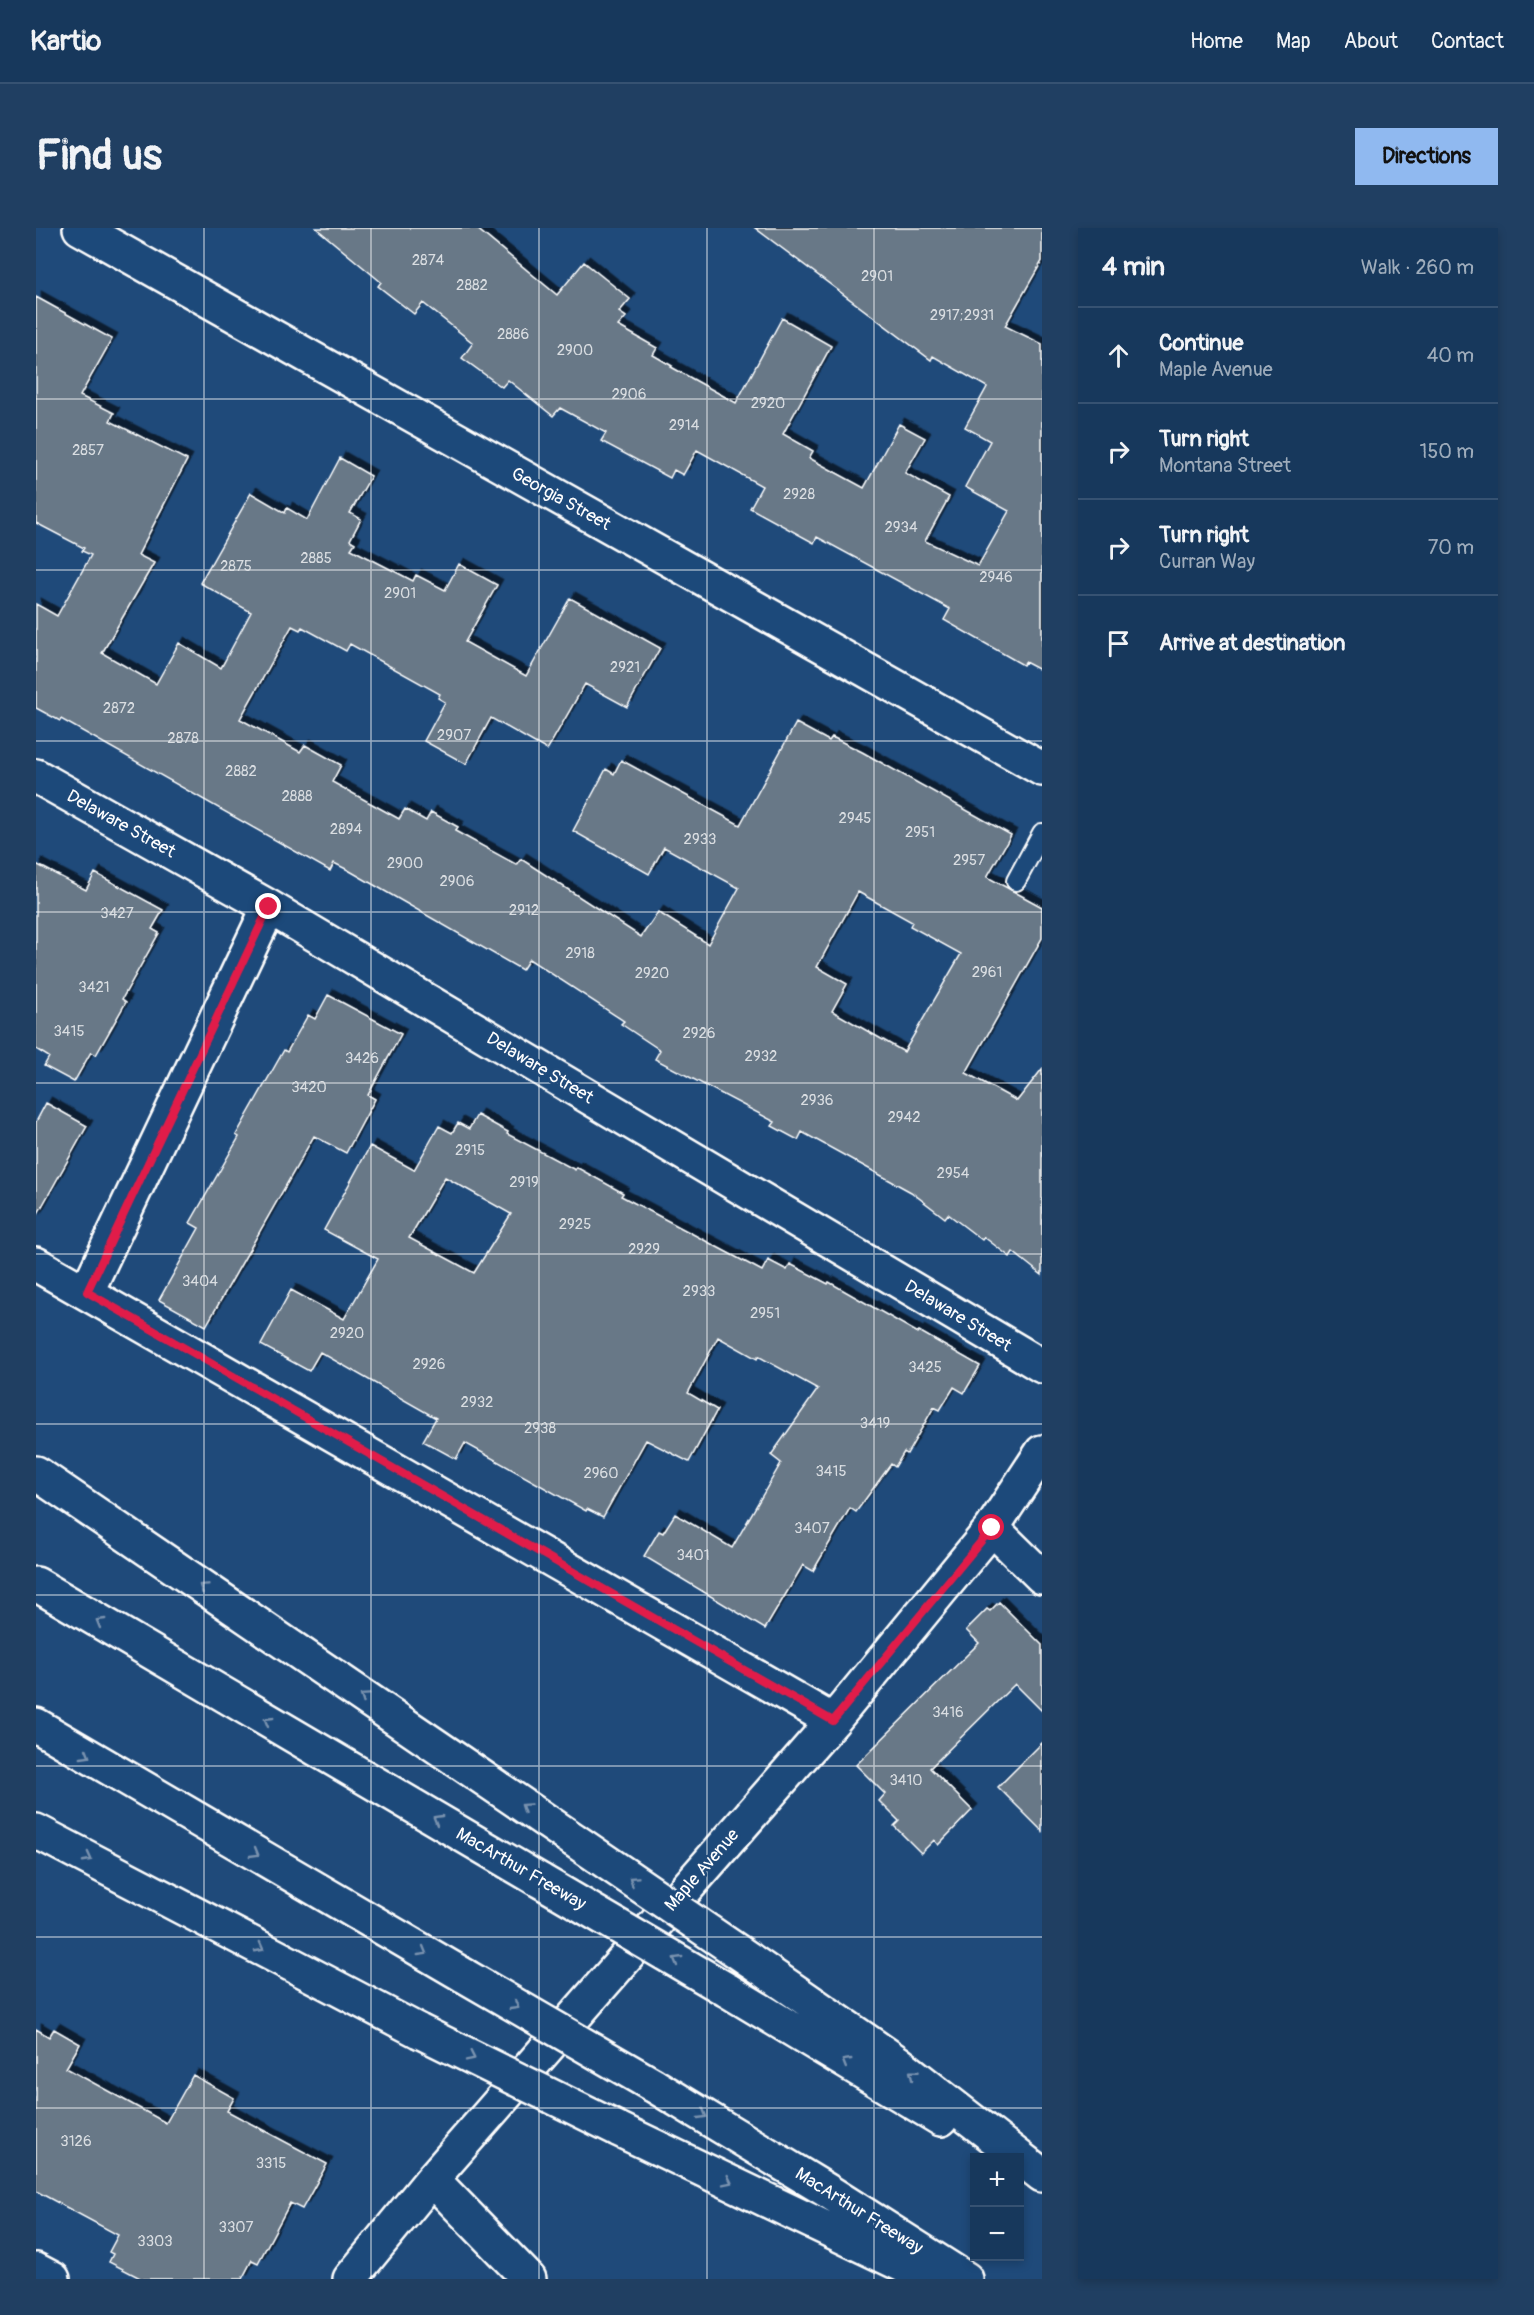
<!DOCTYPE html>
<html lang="en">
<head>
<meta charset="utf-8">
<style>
  :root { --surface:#17385c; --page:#203f62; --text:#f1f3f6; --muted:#9eacbb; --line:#365272; --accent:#90b9f0 }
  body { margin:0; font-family:Pangolin,sans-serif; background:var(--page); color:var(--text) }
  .controls { position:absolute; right:18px; bottom:18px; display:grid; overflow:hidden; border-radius:0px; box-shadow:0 3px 9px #0003 }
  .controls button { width:54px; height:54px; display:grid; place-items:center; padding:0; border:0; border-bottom:2px solid var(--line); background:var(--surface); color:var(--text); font:30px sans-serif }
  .stop { position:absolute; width:18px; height:18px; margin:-14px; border:4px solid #e11d48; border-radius:50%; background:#fff }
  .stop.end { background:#e11d48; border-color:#fff; box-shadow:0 2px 6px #0008 }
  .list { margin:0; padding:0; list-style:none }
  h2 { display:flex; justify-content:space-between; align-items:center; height:78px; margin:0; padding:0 24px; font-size:26px }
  h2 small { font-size:20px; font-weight:400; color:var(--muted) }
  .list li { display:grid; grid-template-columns:39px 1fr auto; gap:18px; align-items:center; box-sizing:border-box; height:96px; padding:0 24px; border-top:2px solid var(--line) }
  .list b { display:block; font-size:22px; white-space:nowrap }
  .list p { margin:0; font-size:20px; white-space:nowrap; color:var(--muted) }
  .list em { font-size:20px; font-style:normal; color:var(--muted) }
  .icon { flex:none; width:33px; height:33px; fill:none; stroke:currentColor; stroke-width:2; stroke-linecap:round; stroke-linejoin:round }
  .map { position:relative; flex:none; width:1006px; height:2051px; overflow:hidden; border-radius:0px }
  header { display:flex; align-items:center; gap:36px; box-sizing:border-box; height:84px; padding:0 30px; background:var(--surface); border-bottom:2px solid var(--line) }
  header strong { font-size:28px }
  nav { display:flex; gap:33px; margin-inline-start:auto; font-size:21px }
  .intro { display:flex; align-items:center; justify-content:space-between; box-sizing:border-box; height:144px; padding:0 36px }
  h1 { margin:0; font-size:42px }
  .button { padding:15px 27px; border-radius:0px; background:var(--accent); color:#111; font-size:21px; font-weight:700 }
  main { display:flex; gap:36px; padding:0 36px }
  aside { flex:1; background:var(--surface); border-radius:0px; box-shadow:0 3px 9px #0003 }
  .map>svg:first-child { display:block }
</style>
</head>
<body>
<header>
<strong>Kartio</strong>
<nav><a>Home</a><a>Map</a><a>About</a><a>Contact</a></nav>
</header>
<div class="intro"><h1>Find us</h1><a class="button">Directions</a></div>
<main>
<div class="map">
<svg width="1006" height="2051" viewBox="0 0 1006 2051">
  <defs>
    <filter id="shadow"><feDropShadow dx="5.5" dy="-5.5" stdDeviation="0" flood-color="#0009"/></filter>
  </defs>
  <rect width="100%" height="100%" fill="#1f4a7a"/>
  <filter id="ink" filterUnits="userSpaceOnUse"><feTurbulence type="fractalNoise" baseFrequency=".0167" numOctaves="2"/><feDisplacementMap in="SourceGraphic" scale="12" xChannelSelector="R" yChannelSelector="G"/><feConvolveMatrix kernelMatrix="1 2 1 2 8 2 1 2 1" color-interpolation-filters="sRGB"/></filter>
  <g filter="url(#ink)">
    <!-- building -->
    <path fill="#687887" stroke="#fff" stroke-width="1.5" fill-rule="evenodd" filter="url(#shadow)" d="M 280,0 L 440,0 L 521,67 L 548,34 L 594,71 L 583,84 L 590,89 L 582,98 L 621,120 L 617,127 L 636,138 L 635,139 L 700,175 L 746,90 L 795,118 L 747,206 L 777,223 L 773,230 L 828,260 L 863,196 L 889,210 L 869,245 L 913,269 L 889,313 L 942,338 L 973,283 L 929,259 L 954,213 L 929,199 L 951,159 L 897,128 L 895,132 L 719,0 L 1006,0 L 1006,33 L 969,98 L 1006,116 L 1006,443 L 989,434 L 987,437 L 908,392 L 914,381 L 781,309 L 778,315 L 714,280 L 726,258 L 661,222 L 647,247 L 638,242 L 634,250 L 565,213 L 570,205 L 524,180 L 517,188 L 472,152 L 466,159 L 426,130 L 437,115 L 387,75 L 378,86 L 342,58 L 345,54 Z
      M 0,69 L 76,111 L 44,168 L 78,185 L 74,193 L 151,232 L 102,327 L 118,335 L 66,425 L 120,456 L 143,415 L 185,440 L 215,384 L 164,355 L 215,265 L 249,285 L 251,280 L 271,292 L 304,230 L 335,248 L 314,285 L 325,291 L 314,312 L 319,315 L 315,321 L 377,353 L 380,347 L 409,362 L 423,336 L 461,357 L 429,414 L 490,448 L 534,370 L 624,420 L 591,479 L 549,456 L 511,522 L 455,490 L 430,536 L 388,513 L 409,474 L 402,470 L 404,466 L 314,416 L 310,423 L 266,399 L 264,402 L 256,398 L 204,491 L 264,524 L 269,517 L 305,537 L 296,554 L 363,591 L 369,581 L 390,593 L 395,584 L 422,599 L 419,603 L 481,637 L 485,631 L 605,709 L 622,684 L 672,716 L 703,660 L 628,619 L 613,646 L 537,603 L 570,541 L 578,546 L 585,532 L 704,597 L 760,495 L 793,513 L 796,509 L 826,524 L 975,607 L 951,649 L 1006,679 L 1006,710 L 930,845 L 981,873 L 1006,841 L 1006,1047 L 977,1024 L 974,1029 L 948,1009 L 946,1012 L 912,986 L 909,990 L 875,964 L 766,904 L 762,912 L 736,898 L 739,894 L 619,831 L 624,822 L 585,796 L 588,793 L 493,731 L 486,742 L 312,642 L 298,635 L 294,643 L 25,491 L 24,493 L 0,480 L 0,376 L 21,388 L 55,327 L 46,323 L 48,320 L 0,295 ZM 822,664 L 876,694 L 874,698 L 925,726 L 868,824 L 796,783 L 811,756 L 781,739 Z
      M 0,636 L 50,662 L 59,645 L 127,682 L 116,701 L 123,705 L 86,771 L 90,774 L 60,827 L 55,824 L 38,854 L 8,838 L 13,829 L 0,821 Z
      M 292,767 L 365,806 L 332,867 L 339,871 L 310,925 L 278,908 L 170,1098 L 123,1072 L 163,1000 L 154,995 L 203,909 L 200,907 L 248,822 L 251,824 L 272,787 L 279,791 Z
      M 10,875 L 51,898 L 0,989 L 0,894 Z
      M 441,887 L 472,904 L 471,906 L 539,942 L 540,939 L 587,965 L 585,968 L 726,1043 L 732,1032 L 751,1042 L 754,1036 L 792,1056 L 793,1054 L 882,1105 L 883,1103 L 944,1138 L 928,1165 L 918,1159 L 904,1182 L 898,1179 L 871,1226 L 868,1224 L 859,1239 L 855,1236 L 820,1284 L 814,1280 L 777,1343 L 767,1337 L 729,1401 L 608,1328 L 623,1303 L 627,1305 L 639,1286 L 696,1320 L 745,1235 L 735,1227 L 782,1161 L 722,1128 L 721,1131 L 682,1109 L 652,1165 L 681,1182 L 653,1234 L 610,1212 L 567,1289 L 551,1281 L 550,1283 L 429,1215 L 420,1231 L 387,1213 L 400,1190 L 284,1124 L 273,1143 L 225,1117 L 255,1062 L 308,1091 L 342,1031 L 288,1002 L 334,918 L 378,942 L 403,898 L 416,905 L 422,895 L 433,901 ZM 409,949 L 475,986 L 438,1045 L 373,1010 Z
      M 963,1374 L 1006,1417 L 1006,1483 L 979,1456 L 894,1540 L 936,1582 L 902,1617 L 898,1612 L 885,1625 L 858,1598 L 863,1593 L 843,1573 L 849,1566 L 820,1537 L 943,1415 L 930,1402 L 951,1381 L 954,1383 Z
      M 1006,1515 L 1006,1603 L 962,1559 Z
      M 0,1801 L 13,1809 L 18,1801 L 44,1816 L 30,1840 L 130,1895 L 157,1847 L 198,1870 L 191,1883 L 291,1936 L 266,1981 L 254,1975 L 222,2035 L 216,2032 L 206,2051 L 106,2051 L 73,2034 L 77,2026 L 73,2024 L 82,2007 L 0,1963 Z"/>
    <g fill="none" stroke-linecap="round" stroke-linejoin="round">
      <!-- service casing -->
      <g stroke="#fff" stroke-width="22">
        <path id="service" d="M 980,653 L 1006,605"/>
      </g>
      <!-- minor casing -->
      <g stroke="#fff" stroke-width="38">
        <path id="minor" d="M 44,0 L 1006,541
          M 0,548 L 233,679 L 1006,1138
          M 0,1036 L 797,1493
          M 51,1063 L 233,679
          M 956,1300 L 1006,1349
          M 396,1951 L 493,2051
          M 0,2042 L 17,2051
          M 314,2051 L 396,1951 L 797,1493 L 956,1300 L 1006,1224"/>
      </g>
      <!-- motorway casing -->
      <g stroke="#fff" stroke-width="38">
        <path id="motorway" d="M 0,1245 L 538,1612
          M 0,1356 L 505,1653
          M 0,1497 L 429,1748
          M 0,1603 L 383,1803
          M 714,1732 L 861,1834 L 1006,1947
          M 691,1762 L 905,1891
          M 617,1857 L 790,1962 L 930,2051
          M 582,1901 L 896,2051"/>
      </g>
      <!-- service -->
      <use href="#service" stroke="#1f4a7a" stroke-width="18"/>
      <!-- minor -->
      <use href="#minor" stroke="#1f4a7a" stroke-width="33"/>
      <!-- motorway -->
      <use href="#motorway" stroke="#1f4a7a" stroke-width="33"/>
      <!-- motorway-bridge casing -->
      <g stroke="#fff" stroke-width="38" stroke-linecap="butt">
        <path id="motorway-bridge" d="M 538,1612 L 714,1732
          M 505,1653 L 691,1762
          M 429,1748 L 617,1857
          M 383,1803 L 582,1901"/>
      </g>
      <!-- motorway-bridge -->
      <use href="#motorway-bridge" stroke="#1f4a7a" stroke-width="33"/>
    </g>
    <!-- one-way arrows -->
    <defs><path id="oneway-chevron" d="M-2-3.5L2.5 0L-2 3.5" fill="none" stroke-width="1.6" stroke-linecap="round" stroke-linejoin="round" transform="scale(1.5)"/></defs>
    <g stroke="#7992af">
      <use href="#oneway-chevron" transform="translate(167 1359) rotate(-146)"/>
      <use href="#oneway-chevron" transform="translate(64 1394) rotate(-150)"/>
      <use href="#oneway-chevron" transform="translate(328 1469) rotate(-146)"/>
      <use href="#oneway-chevron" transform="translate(232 1493) rotate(-150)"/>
      <use href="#oneway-chevron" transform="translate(50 1527) rotate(30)"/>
      <use href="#oneway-chevron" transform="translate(489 1579) rotate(-146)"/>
      <use href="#oneway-chevron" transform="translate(401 1591) rotate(-150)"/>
      <use href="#oneway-chevron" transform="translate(219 1625) rotate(30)"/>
      <use href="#oneway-chevron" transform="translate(52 1630) rotate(28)"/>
      <use href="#oneway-chevron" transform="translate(597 1652) rotate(-146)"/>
      <use href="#oneway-chevron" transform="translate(224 1720) rotate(28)"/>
      <use href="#oneway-chevron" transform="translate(387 1724) rotate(30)"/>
      <use href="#oneway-chevron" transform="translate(641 1732) rotate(-150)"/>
      <use href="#oneway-chevron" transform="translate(479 1778) rotate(30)"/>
      <use href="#oneway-chevron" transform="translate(435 1829) rotate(26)"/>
      <use href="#oneway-chevron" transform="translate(810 1834) rotate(-149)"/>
      <use href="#oneway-chevron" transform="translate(877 1846) rotate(-142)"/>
      <use href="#oneway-chevron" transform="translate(667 1887) rotate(31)"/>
      <use href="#oneway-chevron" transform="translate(692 1953) rotate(26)"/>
    </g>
  </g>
  <g fill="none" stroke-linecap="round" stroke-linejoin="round" filter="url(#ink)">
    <!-- route -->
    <path stroke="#e11d48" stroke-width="8" d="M 233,679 L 51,1064 L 797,1493 L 956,1300"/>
  </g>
  <!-- grid -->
  <path fill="none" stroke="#fff" stroke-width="1.5" stroke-opacity="0.55" d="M 168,0 L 168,2051M 335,0 L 335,2051M 503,0 L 503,2051M 671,0 L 671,2051M 838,0 L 838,2051M 0,171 L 1006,171M 0,342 L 1006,342M 0,513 L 1006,513M 0,684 L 1006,684M 0,855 L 1006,855M 0,1026 L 1006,1026M 0,1196 L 1006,1196M 0,1367 L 1006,1367M 0,1538 L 1006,1538M 0,1709 L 1006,1709M 0,1880 L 1006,1880"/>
  <g text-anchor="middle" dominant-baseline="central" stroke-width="5" stroke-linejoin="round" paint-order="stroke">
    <!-- number labels -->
    <g font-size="15" fill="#d9dde1">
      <text x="392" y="32">2874</text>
      <text x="841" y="48">2901</text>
      <text x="436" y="57">2882</text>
      <text x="926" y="87">2917;2931</text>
      <text x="477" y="106">2886</text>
      <text x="539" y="122">2900</text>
      <text x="593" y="166">2906</text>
      <text x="732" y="175">2920</text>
      <text x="648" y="197">2914</text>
      <text x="52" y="222">2857</text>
      <text x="763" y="266">2928</text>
      <text x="865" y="299">2934</text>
      <text x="280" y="330">2885</text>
      <text x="200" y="338">2875</text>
      <text x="960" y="349">2946</text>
      <text x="364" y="365">2901</text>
      <text x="589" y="439">2921</text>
      <text x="83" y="480">2872</text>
      <text x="418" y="507">2907</text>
      <text x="147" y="510">2878</text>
      <text x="205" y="543">2882</text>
      <text x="261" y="568">2888</text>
      <text x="819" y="590">2945</text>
      <text x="310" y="601">2894</text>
      <text x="884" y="604">2951</text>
      <text x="664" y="611">2933</text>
      <text x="933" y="632">2957</text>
      <text x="369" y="635">2900</text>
      <text x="421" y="653">2906</text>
      <text x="488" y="682">2912</text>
      <text x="81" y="685">3427</text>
      <text x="544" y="725">2918</text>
      <text x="951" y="744">2961</text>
      <text x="616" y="745">2920</text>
      <text x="58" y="759">3421</text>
      <text x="33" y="803">3415</text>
      <text x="663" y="805">2926</text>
      <text x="725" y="828">2932</text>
      <text x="326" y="830">3426</text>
      <text x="273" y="859">3420</text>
      <text x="781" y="872">2936</text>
      <text x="868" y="889">2942</text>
      <text x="434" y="922">2915</text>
      <text x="917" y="945">2954</text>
      <text x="488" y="954">2919</text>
      <text x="539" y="996">2925</text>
      <text x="608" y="1021">2929</text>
      <text x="164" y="1053">3404</text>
      <text x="663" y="1063">2933</text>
      <text x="729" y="1085">2951</text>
      <text x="311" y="1105">2920</text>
      <text x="393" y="1136">2926</text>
      <text x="889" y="1139">3425</text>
      <text x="441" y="1174">2932</text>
      <text x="839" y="1195">3419</text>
      <text x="504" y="1200">2938</text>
      <text x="795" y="1243">3415</text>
      <text x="565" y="1245">2960</text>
      <text x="776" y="1300">3407</text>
      <text x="657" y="1327">3401</text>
      <text x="912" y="1484">3416</text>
      <text x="870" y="1552">3410</text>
      <text x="40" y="1913">3126</text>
      <text x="235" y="1935">3315</text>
      <text x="200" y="1999">3307</text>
      <text x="119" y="2013">3303</text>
    </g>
    <!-- street labels -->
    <g font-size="18" fill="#fff" stroke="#1f4a7a">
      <text transform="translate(525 271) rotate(29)">Georgia Street</text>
      <text transform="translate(85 596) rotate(29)">Delaware Street</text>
      <text transform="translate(504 840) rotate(31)">Delaware Street</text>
      <text transform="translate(922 1088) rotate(31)">Delaware Street</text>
      <text transform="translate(485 1641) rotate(30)">MacArthur Freeway</text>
      <text transform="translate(666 1642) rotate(-49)">Maple Avenue</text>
      <text transform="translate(823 1983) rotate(32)">MacArthur Freeway</text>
    </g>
  </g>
</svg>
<div class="controls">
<button>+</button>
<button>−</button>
</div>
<div class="stop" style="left:956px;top:1300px"></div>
<div class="stop end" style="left:233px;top:679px"></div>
</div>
<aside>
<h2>4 min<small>Walk · 260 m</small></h2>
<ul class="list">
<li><svg class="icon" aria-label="ahead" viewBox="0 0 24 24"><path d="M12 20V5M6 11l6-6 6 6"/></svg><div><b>Continue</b><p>Maple Avenue</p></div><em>40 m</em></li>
<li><svg class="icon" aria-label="right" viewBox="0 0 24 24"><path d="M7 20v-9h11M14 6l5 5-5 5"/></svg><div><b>Turn right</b><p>Montana Street</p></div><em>150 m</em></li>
<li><svg class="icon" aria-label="right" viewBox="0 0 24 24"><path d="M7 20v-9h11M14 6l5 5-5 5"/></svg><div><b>Turn right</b><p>Curran Way</p></div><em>70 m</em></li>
<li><svg class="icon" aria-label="arrive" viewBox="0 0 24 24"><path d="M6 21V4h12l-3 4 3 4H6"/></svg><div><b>Arrive at destination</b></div></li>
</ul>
</aside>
</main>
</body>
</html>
